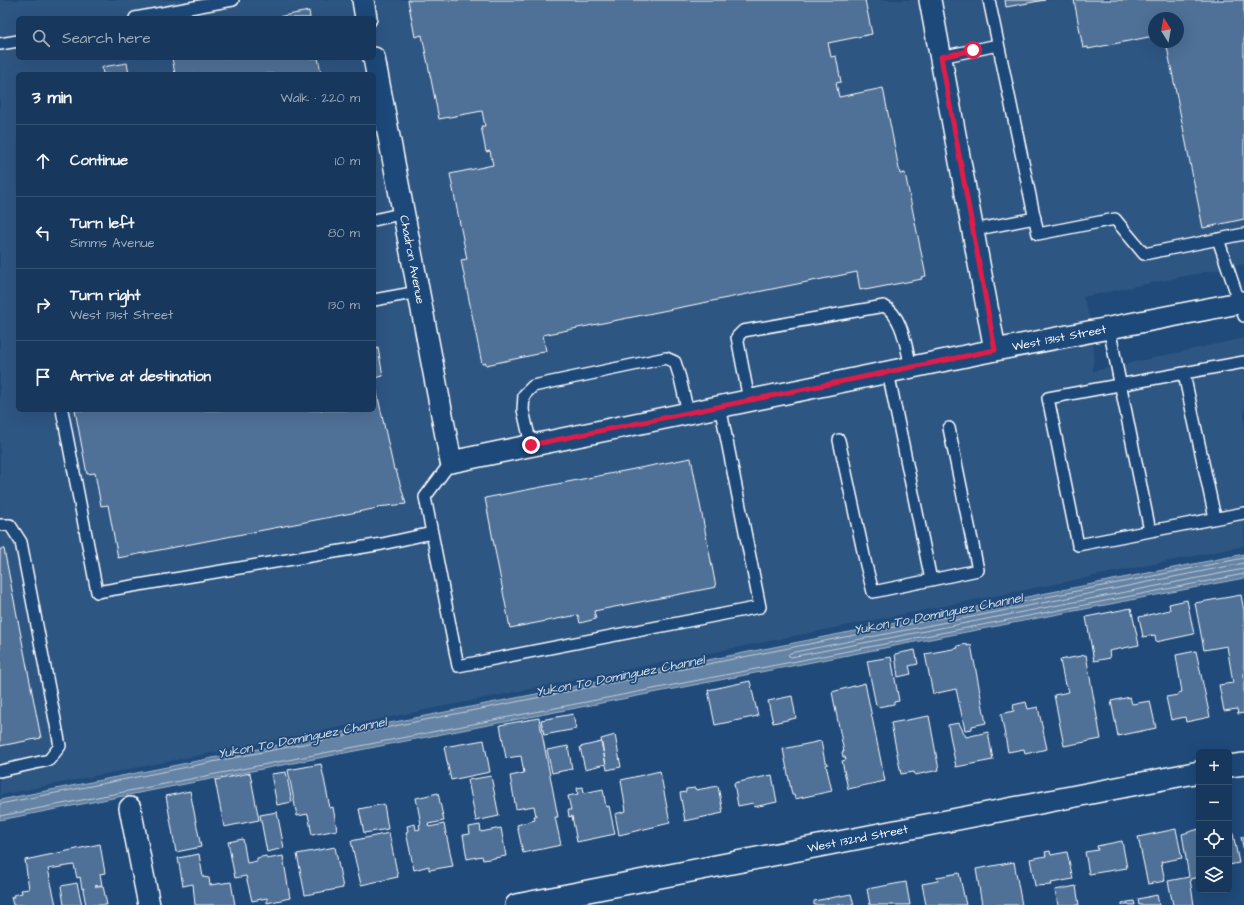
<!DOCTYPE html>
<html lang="en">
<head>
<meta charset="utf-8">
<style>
  :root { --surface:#17385c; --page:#203f62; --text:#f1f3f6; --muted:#9eacbb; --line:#365272 }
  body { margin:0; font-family:"Architects Daughter",sans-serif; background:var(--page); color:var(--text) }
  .controls { position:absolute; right:12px; bottom:12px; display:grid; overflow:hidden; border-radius:6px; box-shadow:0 4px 16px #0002 }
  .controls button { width:36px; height:36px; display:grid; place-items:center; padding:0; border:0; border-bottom:1px solid var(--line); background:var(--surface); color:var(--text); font:20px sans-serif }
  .compass { position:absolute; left:1148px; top:12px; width:36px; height:36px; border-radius:50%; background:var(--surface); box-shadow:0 4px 16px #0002; rotate:349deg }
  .stop { position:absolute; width:12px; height:12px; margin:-9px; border:3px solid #e11d48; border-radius:50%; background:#fff }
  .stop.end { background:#e11d48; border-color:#fff; box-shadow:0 1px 4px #0008 }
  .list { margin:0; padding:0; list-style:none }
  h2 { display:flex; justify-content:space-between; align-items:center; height:52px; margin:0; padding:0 16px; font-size:17px }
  h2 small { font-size:13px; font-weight:400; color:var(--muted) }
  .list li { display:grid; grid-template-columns:26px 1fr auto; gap:12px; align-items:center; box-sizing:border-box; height:72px; padding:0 16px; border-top:1px solid var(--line) }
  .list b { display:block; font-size:15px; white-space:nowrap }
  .list p { margin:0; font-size:13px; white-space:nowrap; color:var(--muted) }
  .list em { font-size:13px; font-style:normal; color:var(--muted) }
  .icon { flex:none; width:22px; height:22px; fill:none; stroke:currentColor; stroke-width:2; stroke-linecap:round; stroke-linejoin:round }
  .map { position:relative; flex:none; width:1244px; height:905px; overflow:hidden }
  .search { position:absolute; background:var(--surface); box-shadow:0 4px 16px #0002; left:16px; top:16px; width:360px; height:44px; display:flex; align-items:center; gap:10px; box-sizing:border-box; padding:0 14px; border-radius:6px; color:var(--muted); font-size:15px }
  .panel { position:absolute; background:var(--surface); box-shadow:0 4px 16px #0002; left:16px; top:72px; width:360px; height:340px; border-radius:6px }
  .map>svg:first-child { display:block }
</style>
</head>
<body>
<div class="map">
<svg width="1244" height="905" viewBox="0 0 1244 905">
  <rect width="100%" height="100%" fill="#1f4a7a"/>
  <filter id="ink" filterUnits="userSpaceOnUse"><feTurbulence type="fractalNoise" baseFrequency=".025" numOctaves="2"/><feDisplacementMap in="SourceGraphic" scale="8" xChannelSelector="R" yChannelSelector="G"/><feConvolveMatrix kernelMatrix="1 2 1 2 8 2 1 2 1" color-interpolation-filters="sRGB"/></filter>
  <g filter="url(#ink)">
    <!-- built -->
    <path fill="#2e5683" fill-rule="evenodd" d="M 0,0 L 1244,0 L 1244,264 L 1083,297 L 1094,331 L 1093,371 L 1244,338 L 1244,546 L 0,795 ZM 18,18 L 374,18 L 374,58 L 18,58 ZM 1154,18 L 1178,18 L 1178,42 L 1154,42 ZM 18,74 L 374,74 L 374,410 L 18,410 Z"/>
    <!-- water -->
    <path fill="#6583a4" stroke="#a3b5c8" d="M 1244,554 L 1244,578 L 0,820 L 0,800 Z"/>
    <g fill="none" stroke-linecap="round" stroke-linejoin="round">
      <!-- shore -->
      <path stroke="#c1cddb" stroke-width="1" d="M 1244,563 L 790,653 L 788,655 L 791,657 L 1244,569
        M 0,804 L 1244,558
        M 0,816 L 1244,574"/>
    </g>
    <!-- building -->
    <path fill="#507197" stroke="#fff" d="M 408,0 L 865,0 L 872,34 L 828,43 L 831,57 L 836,56 L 841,82 L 836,83 L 839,97 L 883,88 L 900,174 L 905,173 L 926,276 L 921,277 L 922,279 L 865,290 L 864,289 L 860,290 L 857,272 L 543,335 L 546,351 L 538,352 L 538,354 L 486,365 L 486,363 L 482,364 L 461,260 L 467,259 L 450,174 L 493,165 L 490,151 L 486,152 L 481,126 L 485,126 L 482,111 L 439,119 L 422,35 L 415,37 Z
      M 1005,0 L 1045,0 L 1006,7 Z
      M 1074,0 L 1244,0 L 1244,219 L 1203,228 L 1166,42 L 1178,42 L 1178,18 L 1154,18 L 1154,36 L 1088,49 L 1088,47 L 1083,48 Z
      M 309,11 L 310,18 L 272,18 Z
      M 172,58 L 318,58 L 321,72 L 309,74 L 175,74 Z
      M 127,63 L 129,74 L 103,74 L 102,67 Z
      M 374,342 L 376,349 L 378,348 L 383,376 L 375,378 L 377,393 L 394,470 L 396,470 L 406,504 L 377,507 L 378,508 L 118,558 L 108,505 L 101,506 L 95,473 L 87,474 L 75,410 L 374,410 Z
      M 691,458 L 716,587 L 594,611 L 596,619 L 580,623 L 578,615 L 510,628 L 485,498 Z
      M 0,549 L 4,549 L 41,738 L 0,746 Z
      M 1241,595 L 1244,611 L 1244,713 L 1238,714 L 1237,709 L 1224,711 L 1219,685 L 1233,683 L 1227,646 L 1204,650 L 1195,603 Z
      M 1187,600 L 1194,634 L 1156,642 L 1155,635 L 1143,637 L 1139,617 L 1170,610 L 1169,604 Z
      M 1131,608 L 1139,645 L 1109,651 L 1110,658 L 1094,661 L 1086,617 Z
      M 967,644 L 967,646 L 971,645 L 986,723 L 972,726 L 972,729 L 965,730 L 956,689 L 933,694 L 925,654 L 958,648 L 957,646 Z
      M 915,650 L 918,664 L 909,666 L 911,674 L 898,677 L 895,654 Z
      M 1196,651 L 1210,717 L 1186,722 L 1185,717 L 1171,720 L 1166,697 L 1178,695 L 1178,693 L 1182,692 L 1176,655 Z
      M 1086,655 L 1101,739 L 1064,746 L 1054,695 L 1069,692 L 1067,685 L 1065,685 L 1060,660 Z
      M 891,657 L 899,701 L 894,702 L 894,704 L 878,707 L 876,705 L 867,661 Z
      M 750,681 L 758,716 L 715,725 L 708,690 Z
      M 865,683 L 885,781 L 848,789 L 842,761 L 846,760 L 845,757 L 843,757 L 842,752 L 844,752 L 832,692 Z
      M 792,696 L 796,718 L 773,723 L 768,701 Z
      M 1130,697 L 1132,704 L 1150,701 L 1156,728 L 1118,736 L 1111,701 Z
      M 1026,702 L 1028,709 L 1038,707 L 1047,749 L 1025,754 L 1024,749 L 1008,752 L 1001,714 L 1014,711 L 1013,705 Z
      M 573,714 L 576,729 L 544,735 L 541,720 Z
      M 929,716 L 939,770 L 915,775 L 914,772 L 901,774 L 891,723 Z
      M 539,718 L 558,817 L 555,817 L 561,845 L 523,853 L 517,825 L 535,820 L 534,816 L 536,816 L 534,806 L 516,809 L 510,776 L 524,773 L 521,756 L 506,758 L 500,725 Z
      M 959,723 L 966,737 L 988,732 L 993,760 L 956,767 L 948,725 Z
      M 615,735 L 621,767 L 607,770 L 601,739 Z
      M 484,740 L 490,772 L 451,780 L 444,747 Z
      M 821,741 L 825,762 L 827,762 L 828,764 L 826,765 L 832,791 L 795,799 L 794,795 L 792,795 L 783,749 Z
      M 601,742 L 606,764 L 585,769 L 580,747 Z
      M 568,746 L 572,769 L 552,773 L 547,750 Z
      M 321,764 L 330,808 L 333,807 L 337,830 L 312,835 L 308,814 L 297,816 L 288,770 Z
      M 660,771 L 670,823 L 619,835 L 615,814 L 626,811 L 621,780 Z
      M 286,772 L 292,802 L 277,805 L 271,774 Z
      M 250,773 L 259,820 L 224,827 L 215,780 Z
      M 772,775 L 777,802 L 754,807 L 753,803 L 738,806 L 734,783 Z
      M 491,776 L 499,816 L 476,821 L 468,780 Z
      M 718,786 L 723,813 L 685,821 L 680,793 L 686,792 L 686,789 L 695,788 L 696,790 Z
      M 583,787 L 584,793 L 603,789 L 606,807 L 609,806 L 615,834 L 577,842 L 572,816 L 569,817 L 568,810 L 571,810 L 568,796 L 578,794 L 577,788 Z
      M 190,791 L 201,847 L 176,852 L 166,796 Z
      M 438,793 L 444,821 L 428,824 L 429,827 L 444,824 L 453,866 L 429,870 L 429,866 L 414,870 L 406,832 L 408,831 L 407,826 L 415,824 L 416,830 L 420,829 L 419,825 L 421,824 L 416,798 Z
      M 384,804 L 388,829 L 364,833 L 359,809 Z
      M 277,812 L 284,848 L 267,852 L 260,815 Z
      M 1230,819 L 1239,863 L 1229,865 L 1229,820 Z
      M 480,825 L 481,832 L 501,828 L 506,856 L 483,860 L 482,856 L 467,859 L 463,835 L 470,834 L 469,827 Z
      M 1176,829 L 1182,858 L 1161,862 L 1165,881 L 1148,884 L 1138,837 Z
      M 1199,829 L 1199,877 L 1190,879 L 1194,905 L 1173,905 L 1168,881 L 1189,877 L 1182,834 Z
      M 389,833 L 398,877 L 361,885 L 351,841 Z
      M 1241,837 L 1244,837 L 1244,851 Z
      M 243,839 L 247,863 L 257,861 L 257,858 L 266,856 L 267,859 L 283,856 L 290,898 L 267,903 L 267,898 L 252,901 L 246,876 L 235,878 L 228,842 Z
      M 1122,841 L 1127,868 L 1089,874 L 1085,852 L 1098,850 L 1097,846 Z
      M 100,844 L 105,873 L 100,874 L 102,885 L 95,886 L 103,886 L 107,905 L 86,905 L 83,890 L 84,888 L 82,889 L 80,877 L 77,878 L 74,865 L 48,869 L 56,905 L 13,905 L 11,897 L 14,897 L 13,895 L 22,893 L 21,890 L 29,889 L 25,860 Z
      M 335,847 L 343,888 L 305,895 L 297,854 Z
      M 1050,851 L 1051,855 L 1067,852 L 1073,879 L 1051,883 L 1052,885 L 1035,886 L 1030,859 L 1046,856 L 1045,852 Z
      M 199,854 L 203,877 L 209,878 L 210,885 L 231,882 L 235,905 L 195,905 L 193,884 L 183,886 L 178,858 Z
      M 1014,862 L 1022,905 L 982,905 L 976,869 Z
      M 959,873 L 966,905 L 926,905 L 922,884 L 938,881 L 937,877 Z
      M 906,882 L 910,905 L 870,905 L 867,889 Z
      M 77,883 L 82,905 L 64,905 L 61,886 Z
      M 1076,886 L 1079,905 L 1058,905 L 1055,890 Z
      M 851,894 L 854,905 L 814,905 L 814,901 Z
      M 1157,895 L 1159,905 L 1139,905 L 1138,899 Z
      M 1134,901 L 1135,905 L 1122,905 L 1122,903 Z"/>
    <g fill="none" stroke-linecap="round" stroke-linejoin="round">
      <!-- service casing -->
      <g stroke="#fff" stroke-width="14">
        <path id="service" d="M 989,0 L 1038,234 L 1115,219 L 1144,254 L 1244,234
          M 135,18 L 233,0
          M 0,44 L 18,41
          M 941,57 L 998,45
          M 374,220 L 404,213
          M 973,230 L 1035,218
          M 1218,239 L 1244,316
          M 374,300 L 418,292
          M 1109,328 L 1150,531
          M 1244,362 L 1048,398 L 1078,545 L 1244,513
          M 1184,374 L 1215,518
          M 749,400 L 737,337 L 743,331 L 884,306 C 903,316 906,348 911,367
          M 62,410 L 97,592 L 382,544 L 432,533
          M 839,440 L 866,565 L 873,592 L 931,580 L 888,372
          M 531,445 L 523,410 L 524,395 L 533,386 L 666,358 L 675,362 L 680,378 L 688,413
          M 451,462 L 425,497 L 458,666 L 760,607 L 720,406
          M 0,525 L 10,525 L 21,542 L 60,746 L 49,760 L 0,771
          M 931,580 L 978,570 L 949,428"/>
      </g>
      <!-- minor casing -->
      <g stroke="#fff" stroke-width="24">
        <g id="minor">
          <path d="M 363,0 L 366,18"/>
          <path d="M 930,0 L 995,350"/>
          <path id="s1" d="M 374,58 L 451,462 L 995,350 L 1244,302"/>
          <path d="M 1229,766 L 1244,764"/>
          <path d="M 130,808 L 149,905"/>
          <path id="s2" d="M 516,905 L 1199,772"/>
        </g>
      </g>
      <!-- service -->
      <use href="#service" stroke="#1f4a7a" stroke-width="11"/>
      <!-- minor -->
      <use href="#minor" stroke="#1f4a7a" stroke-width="21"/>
    </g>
  </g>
  <g fill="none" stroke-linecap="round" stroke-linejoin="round" filter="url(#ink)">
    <!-- route -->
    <path stroke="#e11d48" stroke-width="5" d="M 531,445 L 995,350 L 941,57 L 973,50"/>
  </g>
  <g text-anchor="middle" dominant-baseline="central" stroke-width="3.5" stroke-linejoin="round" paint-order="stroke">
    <!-- street labels -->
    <g font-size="12" fill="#fff" stroke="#1f4a7a">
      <text stroke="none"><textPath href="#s1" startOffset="205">Chadron Avenue</textPath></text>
      <text stroke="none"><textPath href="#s1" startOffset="1032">West 131st Street</textPath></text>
      <text stroke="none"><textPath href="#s2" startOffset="348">West 132nd Street</textPath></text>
    </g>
    <!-- water labels -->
    <g font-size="13" font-style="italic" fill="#d8e0e8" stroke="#1f4a7a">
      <text transform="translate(938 614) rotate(-11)">Yukon To Dominguez Channel</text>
      <text transform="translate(620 676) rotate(-11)">Yukon To Dominguez Channel</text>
      <text transform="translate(302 738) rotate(-11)">Yukon To Dominguez Channel</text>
    </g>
  </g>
</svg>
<div class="controls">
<button>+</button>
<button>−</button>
<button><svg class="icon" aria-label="locate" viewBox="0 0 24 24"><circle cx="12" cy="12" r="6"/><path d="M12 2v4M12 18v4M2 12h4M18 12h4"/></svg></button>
<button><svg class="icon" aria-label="layers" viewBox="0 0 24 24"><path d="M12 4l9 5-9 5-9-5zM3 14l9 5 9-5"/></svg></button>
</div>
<svg class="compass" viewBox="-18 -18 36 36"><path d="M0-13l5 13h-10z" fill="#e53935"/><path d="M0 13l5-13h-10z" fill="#9eacbb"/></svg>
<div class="stop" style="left:973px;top:50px"></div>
<div class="stop end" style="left:531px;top:445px"></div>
<div class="search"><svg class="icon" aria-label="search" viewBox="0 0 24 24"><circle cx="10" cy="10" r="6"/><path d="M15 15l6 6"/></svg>Search here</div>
<section class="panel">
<h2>3 min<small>Walk · 220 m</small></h2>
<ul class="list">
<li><svg class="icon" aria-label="ahead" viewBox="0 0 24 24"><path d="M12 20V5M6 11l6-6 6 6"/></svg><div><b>Continue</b></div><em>10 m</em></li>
<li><svg class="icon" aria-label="left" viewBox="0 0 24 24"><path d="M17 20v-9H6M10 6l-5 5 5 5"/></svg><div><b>Turn left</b><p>Simms Avenue</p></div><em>80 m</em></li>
<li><svg class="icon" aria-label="right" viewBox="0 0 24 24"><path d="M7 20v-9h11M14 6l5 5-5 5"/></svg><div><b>Turn right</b><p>West 131st Street</p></div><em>130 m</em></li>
<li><svg class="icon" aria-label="arrive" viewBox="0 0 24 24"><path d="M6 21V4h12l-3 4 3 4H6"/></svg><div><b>Arrive at destination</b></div></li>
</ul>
</section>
</div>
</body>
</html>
